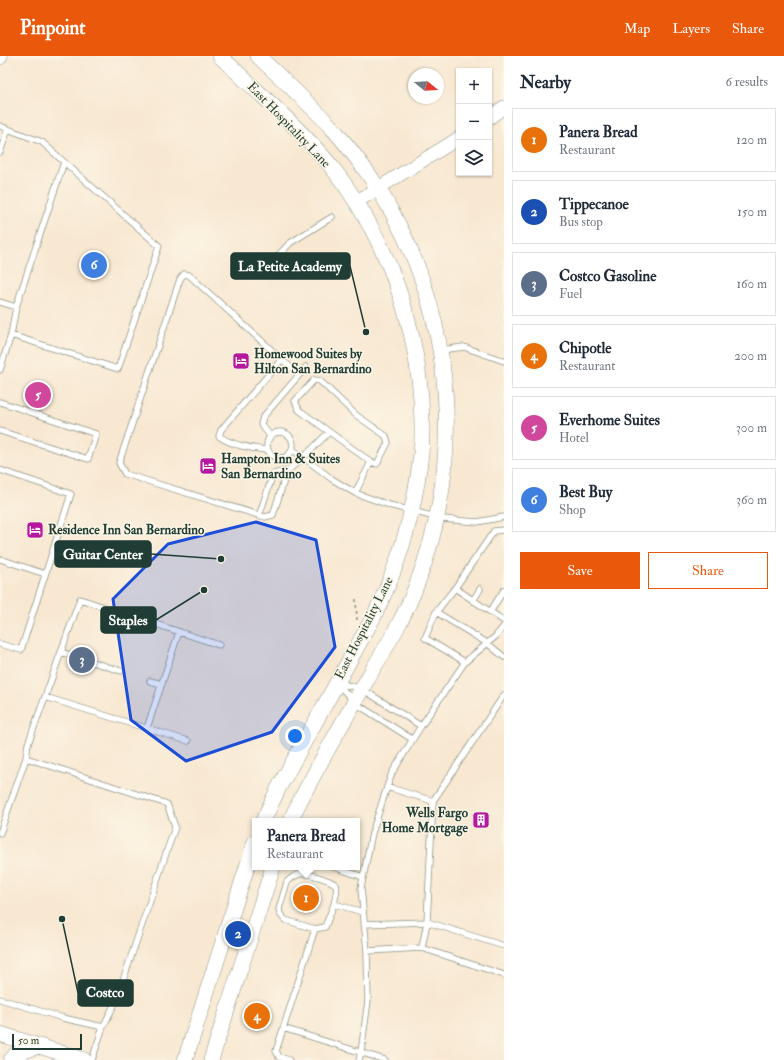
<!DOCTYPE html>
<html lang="en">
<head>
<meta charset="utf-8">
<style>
  :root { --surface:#fff; --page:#f2f2f3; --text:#1f2937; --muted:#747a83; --line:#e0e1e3; --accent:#ea580c }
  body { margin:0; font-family:"IM FELL Double Pica",serif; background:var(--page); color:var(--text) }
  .controls { position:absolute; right:12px; top:12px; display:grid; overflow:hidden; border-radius:0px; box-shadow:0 1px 3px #0004 }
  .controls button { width:36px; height:36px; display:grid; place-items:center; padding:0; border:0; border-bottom:1px solid var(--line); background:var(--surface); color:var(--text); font:20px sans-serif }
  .compass { position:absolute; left:408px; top:12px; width:36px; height:36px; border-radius:50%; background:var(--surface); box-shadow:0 1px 3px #0004; rotate:108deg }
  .scale { position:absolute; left:12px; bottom:10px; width:70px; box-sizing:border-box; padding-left:4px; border:2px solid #1f3d34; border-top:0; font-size:11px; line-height:14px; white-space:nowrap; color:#1f3d34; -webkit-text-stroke:3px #fcf5e5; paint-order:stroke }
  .you { position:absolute; left:295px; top:680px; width:14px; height:14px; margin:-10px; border:3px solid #fff; border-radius:50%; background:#1a73e8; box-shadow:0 0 0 6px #1a73e833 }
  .badge { display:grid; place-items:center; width:26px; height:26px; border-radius:50%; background:var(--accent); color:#fff; font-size:13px; font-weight:700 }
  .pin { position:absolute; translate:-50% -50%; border:2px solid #fff; box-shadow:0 1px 4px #0006 }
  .popup { position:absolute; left:252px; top:762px; width:108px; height:52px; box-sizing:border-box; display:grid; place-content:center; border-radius:0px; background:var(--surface); filter:drop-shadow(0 1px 3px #0005); font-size:13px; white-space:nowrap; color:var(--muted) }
  .popup b { font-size:15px; color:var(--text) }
  .popup::after { content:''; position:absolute; left:50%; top:100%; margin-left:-8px; border:8px solid transparent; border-top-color:var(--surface) }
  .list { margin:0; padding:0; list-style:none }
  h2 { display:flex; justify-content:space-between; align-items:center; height:52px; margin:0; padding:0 16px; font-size:17px }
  h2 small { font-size:13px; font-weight:400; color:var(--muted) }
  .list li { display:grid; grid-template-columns:26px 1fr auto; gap:12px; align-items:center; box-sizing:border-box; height:64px; margin:0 8px 8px; padding:0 8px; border:1px solid var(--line); border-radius:0px }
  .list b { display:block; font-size:15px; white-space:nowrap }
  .list p { margin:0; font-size:13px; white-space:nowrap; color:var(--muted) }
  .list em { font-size:13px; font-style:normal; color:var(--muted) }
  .actions { display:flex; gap:8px; padding:12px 16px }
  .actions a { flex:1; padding:9px 0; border:1px solid var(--accent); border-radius:0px; text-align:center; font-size:14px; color:var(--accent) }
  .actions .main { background:var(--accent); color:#fff }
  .icon { flex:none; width:22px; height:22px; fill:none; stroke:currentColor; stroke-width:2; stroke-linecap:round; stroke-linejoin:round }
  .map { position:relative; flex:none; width:504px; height:1004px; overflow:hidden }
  header { display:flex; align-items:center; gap:24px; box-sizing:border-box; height:56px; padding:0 20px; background:var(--accent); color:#fff }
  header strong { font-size:19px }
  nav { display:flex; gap:22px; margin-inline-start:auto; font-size:14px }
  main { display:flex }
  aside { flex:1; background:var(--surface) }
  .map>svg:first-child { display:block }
</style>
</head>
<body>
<header>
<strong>Pinpoint</strong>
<nav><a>Map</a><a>Layers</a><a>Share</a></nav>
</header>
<main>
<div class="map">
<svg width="504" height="1004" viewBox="0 0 504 1004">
  <rect width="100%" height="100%" fill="#fcf5e5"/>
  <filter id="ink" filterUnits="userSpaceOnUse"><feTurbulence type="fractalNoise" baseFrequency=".025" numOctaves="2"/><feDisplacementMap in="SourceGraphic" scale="8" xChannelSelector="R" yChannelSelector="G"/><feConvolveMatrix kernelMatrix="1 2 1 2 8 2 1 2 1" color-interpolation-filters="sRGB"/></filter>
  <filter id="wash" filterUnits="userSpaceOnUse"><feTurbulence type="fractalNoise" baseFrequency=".012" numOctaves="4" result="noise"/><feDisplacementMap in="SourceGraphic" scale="16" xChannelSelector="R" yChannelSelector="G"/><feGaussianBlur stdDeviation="0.9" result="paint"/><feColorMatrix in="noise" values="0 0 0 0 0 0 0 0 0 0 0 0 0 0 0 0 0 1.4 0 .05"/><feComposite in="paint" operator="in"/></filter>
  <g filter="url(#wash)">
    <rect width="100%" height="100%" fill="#f8e8d2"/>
  </g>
  <g filter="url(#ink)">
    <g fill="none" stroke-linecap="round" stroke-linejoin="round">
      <!-- service casing -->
      <g stroke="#8c9283" stroke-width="7">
        <path id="service" d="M 0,70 L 42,86 L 64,106 L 16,251 L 0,246
          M 0,96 L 8,73
          M 274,204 L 290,187 L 332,161
          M 11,279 L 118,313 L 159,190 L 64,106
          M 441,294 L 464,291 L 504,305
          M 0,314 L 11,279 L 16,251
          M 299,319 L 189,219 L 184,218 L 180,223 L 119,407 L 125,418 L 265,461 L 273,459 L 287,415 L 303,402 L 329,376
          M 0,346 L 96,378 L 88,403 L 0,375
          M267 389a13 13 0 1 1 26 0a13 13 0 1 1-26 0Z
          M 270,380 L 261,368 L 263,361 L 306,311
          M 292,393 L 332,423 L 355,437 L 389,449 L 443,463 L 477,466 L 504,461
          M 268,394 C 254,393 230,389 219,380 L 221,374 L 282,303
          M 0,414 L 71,438 L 21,594 L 0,588
          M 355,437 L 371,406 L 299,354 L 295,345 L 314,324 L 320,325 L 356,359 L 386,380 L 388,387 L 377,408 L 371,406
          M 259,460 L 273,418 L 287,415
          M 0,503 L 45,518
          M 455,532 L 494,475 L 504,474
          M 473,545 L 480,533
          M 436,556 L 487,587 L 504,601
          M 490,556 L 504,534
          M 61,596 L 121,615
          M 465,606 L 425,582 L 436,556 L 455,532 L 504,565
          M 150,625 L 162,628
          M 339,627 L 362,633 L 421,670
          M 338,628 L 355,647 L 412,683
          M 45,641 L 80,543 L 219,589
          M 147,672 L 179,576
          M 387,731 L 433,745
          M 0,777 L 26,702
          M 334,811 L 363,821
          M 364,868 L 427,866 L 504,890
          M 315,873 L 285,864 L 280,858 L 279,853 L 287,826 C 290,823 296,819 300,818 C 306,816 333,825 336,829 C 338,835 335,842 334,848
          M 422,892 L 427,866 L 433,745 L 504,639
          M 367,895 L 422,892 L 504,919
          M 0,943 L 63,962 L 103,971
          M 283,972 L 385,1004
          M 92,1004 L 103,971 L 116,945 L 175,771 L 167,748 L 26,702 L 28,688 L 45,641 L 188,685
          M 289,1004 L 279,1001 L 276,995 L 315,873 L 325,871 L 334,848 L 363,856
          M 359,1004 L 361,996 L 368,945 L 367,895 L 361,832 L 372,777 L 387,731 L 392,717 L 421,670 L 465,606 L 496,580 L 504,570"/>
      </g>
      <!-- tertiary casing -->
      <g stroke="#8c9283" stroke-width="14">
        <path id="tertiary" d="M 0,2 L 1,0
          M 489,62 L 504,51
          M 356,146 L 459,82"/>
      </g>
      <!-- secondary casing -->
      <g stroke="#8c9283" stroke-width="16">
        <path id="secondary" d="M 220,0 C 257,36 298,70 331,110 C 383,176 415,259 421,343 C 422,361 423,379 421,397 C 415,455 399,510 373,562 L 278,733 L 263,765
          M 258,0 C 283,24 309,47 332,72 C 345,86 356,101 367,116 C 377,130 386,145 394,160 C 454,271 463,407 418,525 C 407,556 390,585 373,613 C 345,664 315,713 290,765
          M 0,978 L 84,1004
          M 11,1004 L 16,998 L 39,990
          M 185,1004 L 255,786
          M 211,1004 L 273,811"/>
      </g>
      <!-- path -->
      <path stroke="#8c9283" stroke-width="1.5" stroke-dasharray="3 3" stroke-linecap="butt" d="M 356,543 L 357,566"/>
      <!-- service -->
      <use href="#service" stroke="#fff" stroke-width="5.5"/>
      <!-- tertiary -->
      <use href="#tertiary" stroke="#fff" stroke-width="13"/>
      <!-- secondary -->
      <use href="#secondary" stroke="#fff" stroke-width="15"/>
    </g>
  </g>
  <!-- marked area -->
  <path fill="#1d4ed8" fill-opacity="0.2" stroke="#1d4ed8" stroke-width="3" stroke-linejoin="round" d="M 256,466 L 316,484 L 335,591 L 272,676 L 186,705 L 131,664 L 113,543 L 168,488 Z"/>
  <!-- icons -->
  <defs>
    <g id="hotel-square" transform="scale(0.9)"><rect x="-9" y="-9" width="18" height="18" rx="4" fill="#b5179e" stroke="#fcf5e5"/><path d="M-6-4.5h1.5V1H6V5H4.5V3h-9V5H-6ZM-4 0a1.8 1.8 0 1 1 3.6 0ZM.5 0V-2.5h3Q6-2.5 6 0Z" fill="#fff"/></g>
    <g id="building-square" transform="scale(0.9)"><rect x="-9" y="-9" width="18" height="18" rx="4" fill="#b5179e" stroke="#fcf5e5"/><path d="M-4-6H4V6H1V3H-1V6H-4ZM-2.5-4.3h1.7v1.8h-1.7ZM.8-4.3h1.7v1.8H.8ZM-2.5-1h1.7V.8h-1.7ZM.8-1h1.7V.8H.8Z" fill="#fff"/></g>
  </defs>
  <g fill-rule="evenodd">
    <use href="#hotel-square" x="241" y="305"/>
    <use href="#hotel-square" x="208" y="410"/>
    <use href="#hotel-square" x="35" y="474"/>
    <use href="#building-square" x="481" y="764"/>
  </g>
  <g text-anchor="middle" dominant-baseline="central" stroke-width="3" stroke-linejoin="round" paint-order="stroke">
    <!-- street labels -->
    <g font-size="13" fill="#1f3d34" stroke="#fcf5e5">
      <text transform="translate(289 69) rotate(46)">East Hospitality Lane</text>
      <text transform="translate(364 572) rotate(-63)">East Hospitality Lane</text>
    </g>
    <!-- poi labels -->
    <g font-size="13" font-weight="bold" fill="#1f3d34" stroke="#fcf5e5" text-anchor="start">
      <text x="254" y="298">Homewood Suites by<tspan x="254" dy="15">Hilton San Bernardino</tspan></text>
      <text x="221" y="403">Hampton Inn &amp; Suites<tspan x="221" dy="15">San Bernardino</tspan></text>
      <text x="48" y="474">Residence Inn San Bernardino</text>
      <text x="468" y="757" text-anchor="end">Wells Fargo<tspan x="468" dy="15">Home Mortgage</tspan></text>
    </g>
  </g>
  <!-- callouts -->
  <path fill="none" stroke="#1f3d34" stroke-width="1.5" d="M366 276L350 210M221 503L151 498M204 534L156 564M62 863L78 937"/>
  <g fill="#1f3d34" stroke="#fcf5e5" stroke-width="1.5">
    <circle cx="366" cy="276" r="4"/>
    <circle cx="221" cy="503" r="4"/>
    <circle cx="204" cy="534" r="4"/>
    <circle cx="62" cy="863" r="4"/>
  </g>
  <g fill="#1f3d34" stroke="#1f3d34" stroke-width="1.5">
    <rect x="231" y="197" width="119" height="26" rx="4"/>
    <rect x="55" y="485" width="96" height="26" rx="4"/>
    <rect x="101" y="551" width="55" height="26" rx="4"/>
    <rect x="78" y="924" width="55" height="26" rx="4"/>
  </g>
  <g font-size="14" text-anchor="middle" font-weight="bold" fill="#fff">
    <text x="290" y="215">La Petite Academy</text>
    <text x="103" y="503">Guitar Center</text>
    <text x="128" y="569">Staples</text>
    <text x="105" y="941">Costco</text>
  </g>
</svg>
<div class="controls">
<button>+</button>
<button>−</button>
<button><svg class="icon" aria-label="layers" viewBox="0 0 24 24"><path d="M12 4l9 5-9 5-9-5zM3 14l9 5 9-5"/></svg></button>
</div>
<svg class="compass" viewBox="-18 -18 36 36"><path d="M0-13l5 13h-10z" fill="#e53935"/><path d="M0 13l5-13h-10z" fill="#747a83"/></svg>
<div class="scale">50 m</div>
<div class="you"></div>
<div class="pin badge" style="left:306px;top:842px;background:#e8710a">1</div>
<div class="popup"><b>Panera Bread</b>Restaurant</div>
<div class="pin badge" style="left:238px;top:878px;background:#1a4fb4">2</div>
<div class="pin badge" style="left:82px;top:604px;background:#5c6f8a">3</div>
<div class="pin badge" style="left:257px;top:960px;background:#e8710a">4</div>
<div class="pin badge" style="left:38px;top:339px;background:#d1479c">5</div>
<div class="pin badge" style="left:94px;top:209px;background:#3f7fe0">6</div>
</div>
<aside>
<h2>Nearby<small>6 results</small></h2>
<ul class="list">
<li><span class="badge" style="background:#e8710a">1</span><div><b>Panera Bread</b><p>Restaurant</p></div><em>120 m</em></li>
<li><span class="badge" style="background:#1a4fb4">2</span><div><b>Tippecanoe</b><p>Bus stop</p></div><em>150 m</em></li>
<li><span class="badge" style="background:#5c6f8a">3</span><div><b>Costco Gasoline</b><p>Fuel</p></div><em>160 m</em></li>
<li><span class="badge" style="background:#e8710a">4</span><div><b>Chipotle</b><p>Restaurant</p></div><em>200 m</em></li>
<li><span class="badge" style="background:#d1479c">5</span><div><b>Everhome Suites</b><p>Hotel</p></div><em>300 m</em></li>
<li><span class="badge" style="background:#3f7fe0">6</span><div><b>Best Buy</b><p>Shop</p></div><em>360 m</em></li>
</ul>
<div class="actions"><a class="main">Save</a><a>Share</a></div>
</aside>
</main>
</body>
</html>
